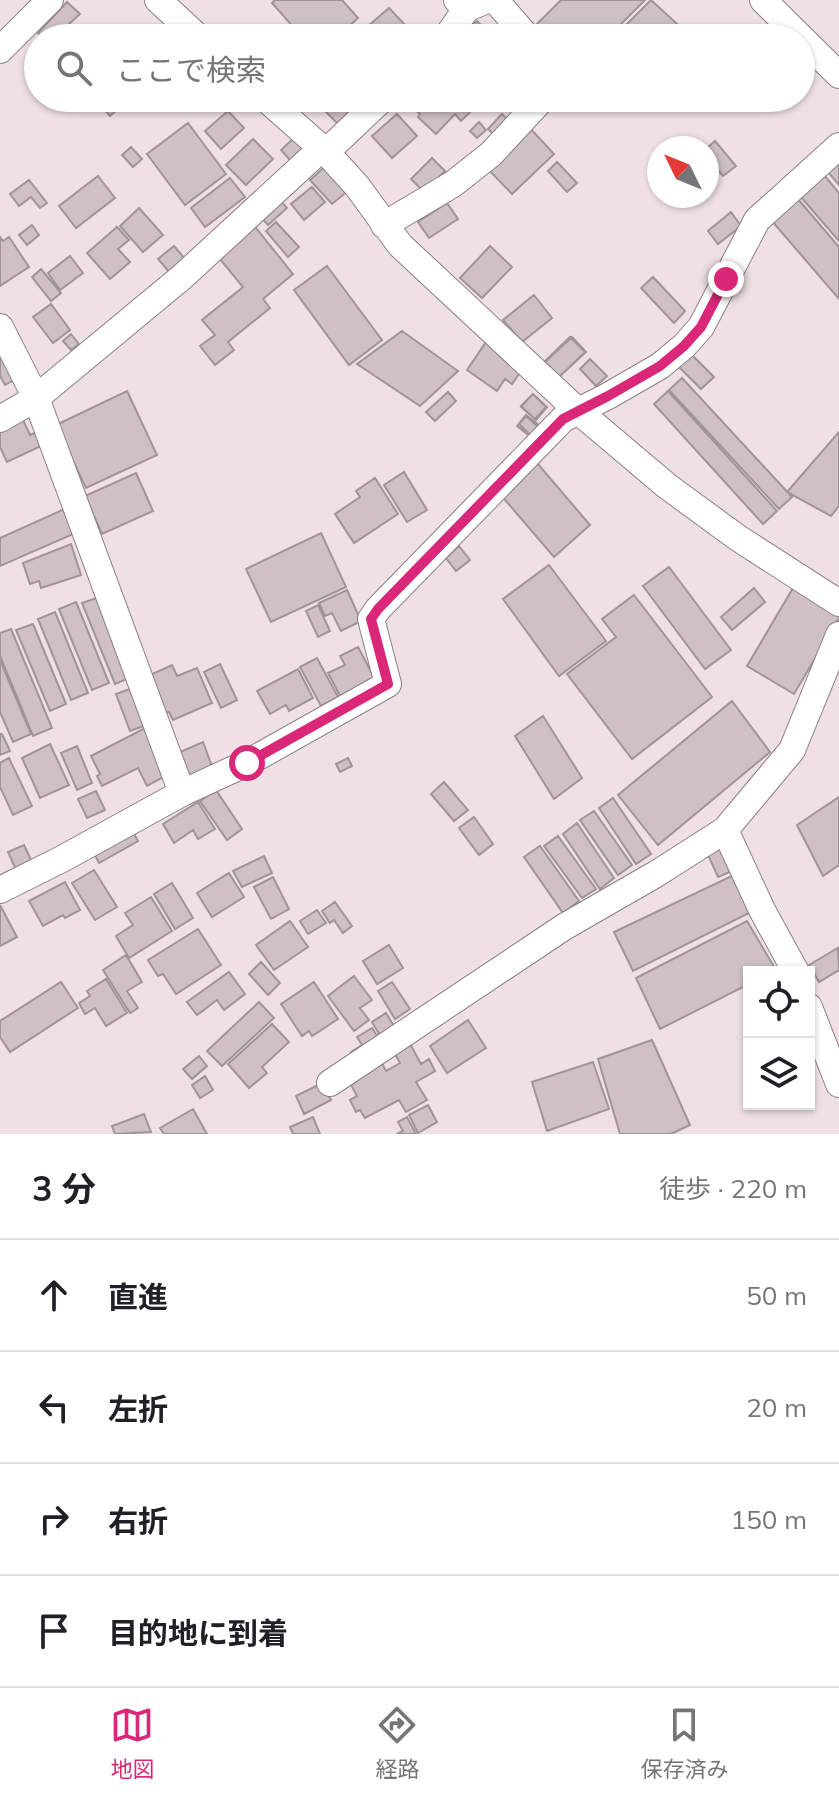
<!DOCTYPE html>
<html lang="ja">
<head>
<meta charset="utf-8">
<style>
  :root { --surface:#fff; --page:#f2f2f2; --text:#202124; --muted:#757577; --line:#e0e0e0; --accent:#db2777 }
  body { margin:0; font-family:Mulish,"Noto Sans JP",sans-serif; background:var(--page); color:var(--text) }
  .controls { position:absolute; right:24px; bottom:24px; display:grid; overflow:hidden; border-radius:0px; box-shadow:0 2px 6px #0004 }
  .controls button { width:72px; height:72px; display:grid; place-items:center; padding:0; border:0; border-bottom:2px solid var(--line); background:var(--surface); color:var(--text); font:40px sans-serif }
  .compass { position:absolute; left:647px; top:136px; width:72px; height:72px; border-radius:50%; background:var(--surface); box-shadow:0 2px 6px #0004; rotate:313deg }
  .stop { position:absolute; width:24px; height:24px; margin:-18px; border:6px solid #db2777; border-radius:50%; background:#fff }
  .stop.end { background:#db2777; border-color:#fff; box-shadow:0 2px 8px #0008 }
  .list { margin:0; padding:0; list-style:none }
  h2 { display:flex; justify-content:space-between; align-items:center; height:104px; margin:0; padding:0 32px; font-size:34px }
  h2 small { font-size:26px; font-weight:400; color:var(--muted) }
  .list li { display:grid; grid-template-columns:52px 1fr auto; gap:24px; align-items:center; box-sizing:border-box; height:112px; padding:0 32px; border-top:2px solid var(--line) }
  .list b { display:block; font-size:30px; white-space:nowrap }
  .list em { font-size:26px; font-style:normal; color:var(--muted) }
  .icon { flex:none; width:44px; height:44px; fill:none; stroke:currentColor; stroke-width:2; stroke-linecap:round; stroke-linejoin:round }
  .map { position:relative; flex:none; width:839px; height:1134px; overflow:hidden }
  .search { position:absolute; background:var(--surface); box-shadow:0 2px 6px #0004; left:24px; right:24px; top:24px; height:88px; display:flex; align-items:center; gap:20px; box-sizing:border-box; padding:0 28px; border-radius:44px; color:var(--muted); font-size:30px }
  .sheet { height:552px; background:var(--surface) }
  nav { display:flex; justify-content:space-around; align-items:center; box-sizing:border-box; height:112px; border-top:2px solid var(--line); background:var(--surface); font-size:22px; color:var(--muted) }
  nav a { display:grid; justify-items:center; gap:4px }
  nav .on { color:var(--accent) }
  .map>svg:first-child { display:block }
</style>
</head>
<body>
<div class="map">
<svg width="839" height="1134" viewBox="0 0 839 1134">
  <rect width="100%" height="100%" fill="#efe0e5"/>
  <!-- building -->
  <path fill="#cec0c4" stroke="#a19498" stroke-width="2" d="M 275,0 L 342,0 L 358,18 L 336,38 L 303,38 L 272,3 Z
    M 561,0 L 645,0 L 607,38 L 540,38 L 532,29 Z
    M 651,0 L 688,34 L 684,38 L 613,38 Z
    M 67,2 L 80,14 L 69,24 L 73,28 L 63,38 L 43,38 L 38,33 Z
    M 389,8 L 404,24 L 388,38 L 360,38 L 358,35 Z
    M 477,21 L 491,35 L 488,38 L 459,38 Z
    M 94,98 L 119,98 L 124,104 L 110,116 Z
    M 312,98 L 334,98 L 350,114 L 339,125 Z
    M 392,98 L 415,98 L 403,110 Z
    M 422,98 L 469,98 L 476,106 L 461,121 L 455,114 L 436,134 L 418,117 L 420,114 L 413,108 Z
    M 228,111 L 244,128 L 221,149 L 205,131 Z
    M 397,114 L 417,136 L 392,158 L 372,136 Z
    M 502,114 L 514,126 L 499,140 L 488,129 Z
    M 479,122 L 486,130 L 477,138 L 470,131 Z
    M 188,123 L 226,174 L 185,205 L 147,154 Z
    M 528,126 L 554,154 L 512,194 L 485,166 Z
    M 295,137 L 304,147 L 290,160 L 281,150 Z
    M 253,139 L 273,159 L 246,185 L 226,165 Z
    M 715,141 L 736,166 L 723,176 L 707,158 L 707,148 Z
    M 131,147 L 142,159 L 133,167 L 122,155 Z
    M 432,158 L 445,171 L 424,192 L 411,179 Z
    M 557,162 L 577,183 L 567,192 L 548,171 Z
    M 839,163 L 839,185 L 828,172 Z
    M 327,165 L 349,190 L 332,204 L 310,180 Z
    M 824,175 L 839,193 L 839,241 L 800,196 Z
    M 98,176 L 115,198 L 76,228 L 59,206 Z
    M 230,178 L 245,197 L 205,227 L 191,208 Z
    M 29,180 L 47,203 L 40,208 L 31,197 L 19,206 L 10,194 Z
    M 312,187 L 325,202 L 304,220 L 291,204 Z
    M 277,197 L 287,208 L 268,225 L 258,214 Z
    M 798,199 L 839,247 L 839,299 L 772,221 Z
    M 447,203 L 458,219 L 429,238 L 418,222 Z
    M 139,208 L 163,235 L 143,252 L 120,226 Z
    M 731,212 L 741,226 L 718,244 L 708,231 Z
    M 276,222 L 299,247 L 288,257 L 266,231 Z
    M 252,223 L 293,274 L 263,299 L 270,308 L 228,342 L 234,350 L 215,365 L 200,346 L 215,335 L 202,320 L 243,287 L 215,253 Z
    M 32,225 L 39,235 L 27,245 L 19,235 Z
    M 117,227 L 129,240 L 118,249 L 130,262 L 110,279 L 87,253 Z
    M 0,237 L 3,241 L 9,237 L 29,267 L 0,286 Z
    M 174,246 L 186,260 L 170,273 L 158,259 Z
    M 490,246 L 512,267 L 482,298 L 460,278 Z
    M 70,256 L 83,273 L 60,290 L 48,273 Z
    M 327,266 L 382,340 L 349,365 L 294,290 Z
    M 41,269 L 61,293 L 51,301 L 32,277 Z
    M 653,277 L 685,311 L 674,323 L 641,288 Z
    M 534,295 L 552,318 L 522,342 L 503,320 Z
    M 51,304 L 70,330 L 53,343 L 33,317 Z
    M 402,331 L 458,371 L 420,406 L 357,364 Z
    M 71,334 L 79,344 L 71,350 L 63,341 Z
    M 570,337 L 585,352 L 558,378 L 544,362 Z
    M 572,337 L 586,352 L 559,377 L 545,362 Z
    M 486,342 L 523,368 L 512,384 L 505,379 L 497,391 L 467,370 Z
    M 0,347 L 21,376 L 5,385 L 0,376 Z
    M 687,350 L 714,377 L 701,389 L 674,362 Z
    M 590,359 L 607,376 L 596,386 L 580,369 Z
    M 682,378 L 792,497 L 779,509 L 669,390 Z
    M 127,391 L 157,455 L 86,488 L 56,425 Z
    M 668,391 L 777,511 L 763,524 L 654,404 Z
    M 448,392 L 456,401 L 435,421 L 426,412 Z
    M 533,394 L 547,407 L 536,420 L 521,406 Z
    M 533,394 L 546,407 L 535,419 L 521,407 Z
    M 526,415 L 540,426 L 531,437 L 517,426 Z
    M 526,416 L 538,427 L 530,435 L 519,424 Z
    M 23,420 L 30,435 L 37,432 L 43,445 L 7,462 L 0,447 L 0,431 Z
    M 839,432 L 839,506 L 831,516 L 787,492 Z
    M 537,463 L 590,525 L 554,557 L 500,494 Z
    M 404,472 L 427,510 L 407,522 L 384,485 Z
    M 136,473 L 153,511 L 102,534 L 85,496 Z
    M 375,478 L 398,514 L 354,543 L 335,514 L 360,497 L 356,491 Z
    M 69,507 L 80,531 L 0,566 L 0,538 Z
    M 321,533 L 346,587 L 271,622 L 246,569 Z
    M 71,544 L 81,575 L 41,588 L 39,581 L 30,584 L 23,563 Z
    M 459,546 L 470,560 L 456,571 L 446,558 Z
    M 549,565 L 606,641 L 559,676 L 503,599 Z
    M 669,567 L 731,650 L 705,669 L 643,586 Z
    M 796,583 L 839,609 L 839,618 L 794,694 L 747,666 Z
    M 754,588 L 765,602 L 732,630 L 721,617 Z
    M 347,590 L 361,621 L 341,631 L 332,613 L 325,616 L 319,603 Z
    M 634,595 L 712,697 L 632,759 L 567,674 L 616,637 L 602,619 Z
    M 99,597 L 132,677 L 115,684 L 82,603 Z
    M 76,602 L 109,683 L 92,690 L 59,609 Z
    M 318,605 L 330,631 L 318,637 L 306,611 Z
    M 55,612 L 88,693 L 71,700 L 38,619 Z
    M 33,624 L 66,704 L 50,711 L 16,630 Z
    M 11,629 L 52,728 L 33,736 L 0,656 L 0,633 Z
    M 358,647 L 375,679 L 340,696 L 328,673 L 345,665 L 340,656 Z
    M 317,658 L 338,697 L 321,706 L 300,667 Z
    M 0,660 L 31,734 L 13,742 L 0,712 Z
    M 220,664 L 237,700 L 221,708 L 204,672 Z
    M 172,665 L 177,676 L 197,668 L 212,703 L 173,720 L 169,712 L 164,713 L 148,676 Z
    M 298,669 L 313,698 L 289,711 L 286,705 L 270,714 L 257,691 Z
    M 135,687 L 149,724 L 130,731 L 116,694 Z
    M 732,701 L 770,752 L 658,845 L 618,795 Z
    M 543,716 L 582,778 L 554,799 L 515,736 Z
    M 145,728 L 169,774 L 147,786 L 138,768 L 102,786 L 97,776 L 100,774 L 91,756 Z
    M 0,734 L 2,734 L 10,751 L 0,755 Z
    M 203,742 L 213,769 L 190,778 L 180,752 Z
    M 50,744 L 69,785 L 40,798 L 22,758 Z
    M 77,746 L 92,783 L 77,790 L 61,753 Z
    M 9,758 L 32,806 L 13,815 L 0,787 L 0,763 Z
    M 348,758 L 352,766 L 340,772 L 336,764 Z
    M 444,782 L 468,810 L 454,821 L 431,794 Z
    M 216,790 L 242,829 L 227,840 L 200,801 Z
    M 96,791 L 105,810 L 87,818 L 78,799 Z
    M 839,797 L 839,865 L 823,876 L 797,825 Z
    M 613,798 L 651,854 L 636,864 L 599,808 Z
    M 198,802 L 215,829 L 198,839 L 193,830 L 174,843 L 163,824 Z
    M 594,811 L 632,865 L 618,875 L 580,820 Z
    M 474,817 L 493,844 L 479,855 L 459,828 Z
    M 577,823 L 614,878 L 600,889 L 563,834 Z
    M 132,830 L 138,841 L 99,863 L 93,852 Z
    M 558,836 L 596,889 L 582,898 L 544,846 Z
    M 724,840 L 737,869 L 718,877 L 705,848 Z
    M 24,845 L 33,864 L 17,872 L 8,852 Z
    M 540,846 L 579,901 L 563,913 L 524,857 Z
    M 264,856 L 272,873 L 242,887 L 233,871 Z
    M 94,870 L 117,907 L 95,920 L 72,883 Z
    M 229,873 L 244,897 L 212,917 L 197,893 Z
    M 738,873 L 757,909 L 633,971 L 614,932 Z
    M 273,877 L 289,909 L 271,919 L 254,887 Z
    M 65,882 L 80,910 L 65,918 L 63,915 L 43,926 L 29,901 Z
    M 172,883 L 193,918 L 175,929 L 154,894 Z
    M 151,897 L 172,931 L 129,958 L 116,936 L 133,925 L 125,913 Z
    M 335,902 L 352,926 L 343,933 L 334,920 L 330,923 L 322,911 Z
    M 0,905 L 17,937 L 0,946 Z
    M 317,910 L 326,923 L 308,934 L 300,921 Z
    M 290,921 L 308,947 L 274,970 L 256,945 Z
    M 747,921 L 776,970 L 749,972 L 749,984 L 660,1029 L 636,978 Z
    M 198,929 L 221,965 L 176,994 L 163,974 L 158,976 L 148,960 Z
    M 389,945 L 403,968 L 377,984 L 363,961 Z
    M 838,948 L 839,970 L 819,982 L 809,965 Z
    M 126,955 L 142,982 L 127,991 L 138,1008 L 130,1013 L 103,970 Z
    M 261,962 L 280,983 L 268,995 L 249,974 Z
    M 229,972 L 245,994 L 224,1010 L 217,1000 L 197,1015 L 187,1002 Z
    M 354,976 L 372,1000 L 360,1008 L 369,1020 L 354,1031 L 328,996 Z
    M 106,979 L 127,1013 L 106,1026 L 95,1008 L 85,1014 L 79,1003 L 90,996 L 87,991 Z
    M 61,982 L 78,1008 L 10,1052 L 0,1037 L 0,1021 Z
    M 314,982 L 338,1019 L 312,1036 L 309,1031 L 302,1036 L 281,1004 Z
    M 392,982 L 410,1009 L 395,1019 L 378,991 Z
    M 259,1002 L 274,1018 L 222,1066 L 207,1051 Z
    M 386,1013 L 395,1028 L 381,1037 L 372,1022 Z
    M 468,1020 L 486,1048 L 447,1073 L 430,1046 Z
    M 272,1024 L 289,1042 L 262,1067 L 267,1073 L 249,1088 L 228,1064 Z
    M 372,1028 L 381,1042 L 355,1058 L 351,1052 L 362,1045 L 357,1037 Z
    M 408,1040 L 421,1064 L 429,1059 L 435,1071 L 416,1082 L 427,1100 L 406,1112 L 399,1100 L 365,1118 L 360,1110 L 356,1112 L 350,1100 L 357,1096 L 349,1081 L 382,1063 L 386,1071 L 400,1063 L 392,1049 Z
    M 652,1040 L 690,1125 L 671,1134 L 620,1134 L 598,1059 Z
    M 199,1056 L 207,1066 L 192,1079 L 183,1069 Z
    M 593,1062 L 609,1109 L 547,1131 L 532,1082 Z
    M 205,1076 L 213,1090 L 200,1098 L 192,1085 Z
    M 322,1083 L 331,1100 L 304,1114 L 296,1096 Z
    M 428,1105 L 437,1122 L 418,1133 L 409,1115 Z
    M 193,1109 L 207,1134 L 164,1134 L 160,1128 Z
    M 144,1114 L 151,1132 L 115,1134 L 112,1126 Z
    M 313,1117 L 320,1134 L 293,1134 L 290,1127 Z
    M 407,1117 L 416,1134 L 397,1134 L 403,1131 L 398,1122 Z"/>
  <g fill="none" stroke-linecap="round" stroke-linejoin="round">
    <!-- minor casing -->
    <g stroke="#8c7f84" stroke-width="28">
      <path id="minor" d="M 158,0 L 199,38
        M 457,0 L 466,9 L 487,0
        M 495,0 L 528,38
        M 763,0 L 839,75
        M 446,38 L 466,9
        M 0,50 L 50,0
        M 265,98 L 326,152 L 357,186 L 400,245 L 577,410 L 667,486 L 738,538 L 839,603
        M 326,152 L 383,98
        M 384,225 L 453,184 L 491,154 L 543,98
        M 0,327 L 36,398 L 182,793
        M 0,419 L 36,398 L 182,277 L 321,149
        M 725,830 L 762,910 L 796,972
        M 0,890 L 62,859 L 182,793 L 247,763 L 388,684 L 371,619 L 378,609 L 563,419 L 608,396 L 660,366 L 684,346 L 701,327 L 757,220 L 839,146
        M 809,1007 L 839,1084
        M 330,1083 L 564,927 L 656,874 L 725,830 L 792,750 L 839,635"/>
    </g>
    <!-- minor -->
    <use href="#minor" stroke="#fff" stroke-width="26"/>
  </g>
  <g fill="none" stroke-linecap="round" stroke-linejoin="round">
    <!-- route -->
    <path stroke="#db2777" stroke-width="10" d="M 247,763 L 388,684 L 371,619 L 378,609 L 563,419 L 608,396 L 660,366 L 684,346 L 701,327 L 726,279"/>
  </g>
</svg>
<div class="controls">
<button><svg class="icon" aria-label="locate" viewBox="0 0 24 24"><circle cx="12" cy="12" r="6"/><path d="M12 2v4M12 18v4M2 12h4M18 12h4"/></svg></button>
<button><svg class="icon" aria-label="layers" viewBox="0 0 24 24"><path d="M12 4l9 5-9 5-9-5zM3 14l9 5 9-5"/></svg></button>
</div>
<svg class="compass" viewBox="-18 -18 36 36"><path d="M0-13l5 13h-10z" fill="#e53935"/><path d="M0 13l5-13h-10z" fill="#757577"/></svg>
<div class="stop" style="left:247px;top:763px"></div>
<div class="stop end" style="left:726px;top:279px"></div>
<div class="search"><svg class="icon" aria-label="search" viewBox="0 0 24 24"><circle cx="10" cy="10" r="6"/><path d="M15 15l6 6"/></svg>ここで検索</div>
</div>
<section class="sheet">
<h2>3 分<small>徒歩 · 220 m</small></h2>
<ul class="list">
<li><svg class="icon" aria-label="ahead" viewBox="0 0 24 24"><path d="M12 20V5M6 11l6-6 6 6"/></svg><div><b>直進</b></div><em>50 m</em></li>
<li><svg class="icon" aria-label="left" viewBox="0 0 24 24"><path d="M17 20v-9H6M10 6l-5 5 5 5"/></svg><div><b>左折</b></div><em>20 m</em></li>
<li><svg class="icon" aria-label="right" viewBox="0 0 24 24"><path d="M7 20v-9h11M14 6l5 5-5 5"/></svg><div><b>右折</b></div><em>150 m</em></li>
<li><svg class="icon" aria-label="arrive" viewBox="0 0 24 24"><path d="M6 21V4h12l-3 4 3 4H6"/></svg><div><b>目的地に到着</b></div></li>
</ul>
</section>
<nav>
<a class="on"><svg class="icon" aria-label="map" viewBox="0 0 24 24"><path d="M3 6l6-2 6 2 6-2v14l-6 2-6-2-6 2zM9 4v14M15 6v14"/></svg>地図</a>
<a><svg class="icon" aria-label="directions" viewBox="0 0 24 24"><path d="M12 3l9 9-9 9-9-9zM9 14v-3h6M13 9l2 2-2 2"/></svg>経路</a>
<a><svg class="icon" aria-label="saved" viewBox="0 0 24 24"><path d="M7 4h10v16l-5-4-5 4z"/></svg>保存済み</a>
</nav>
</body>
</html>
